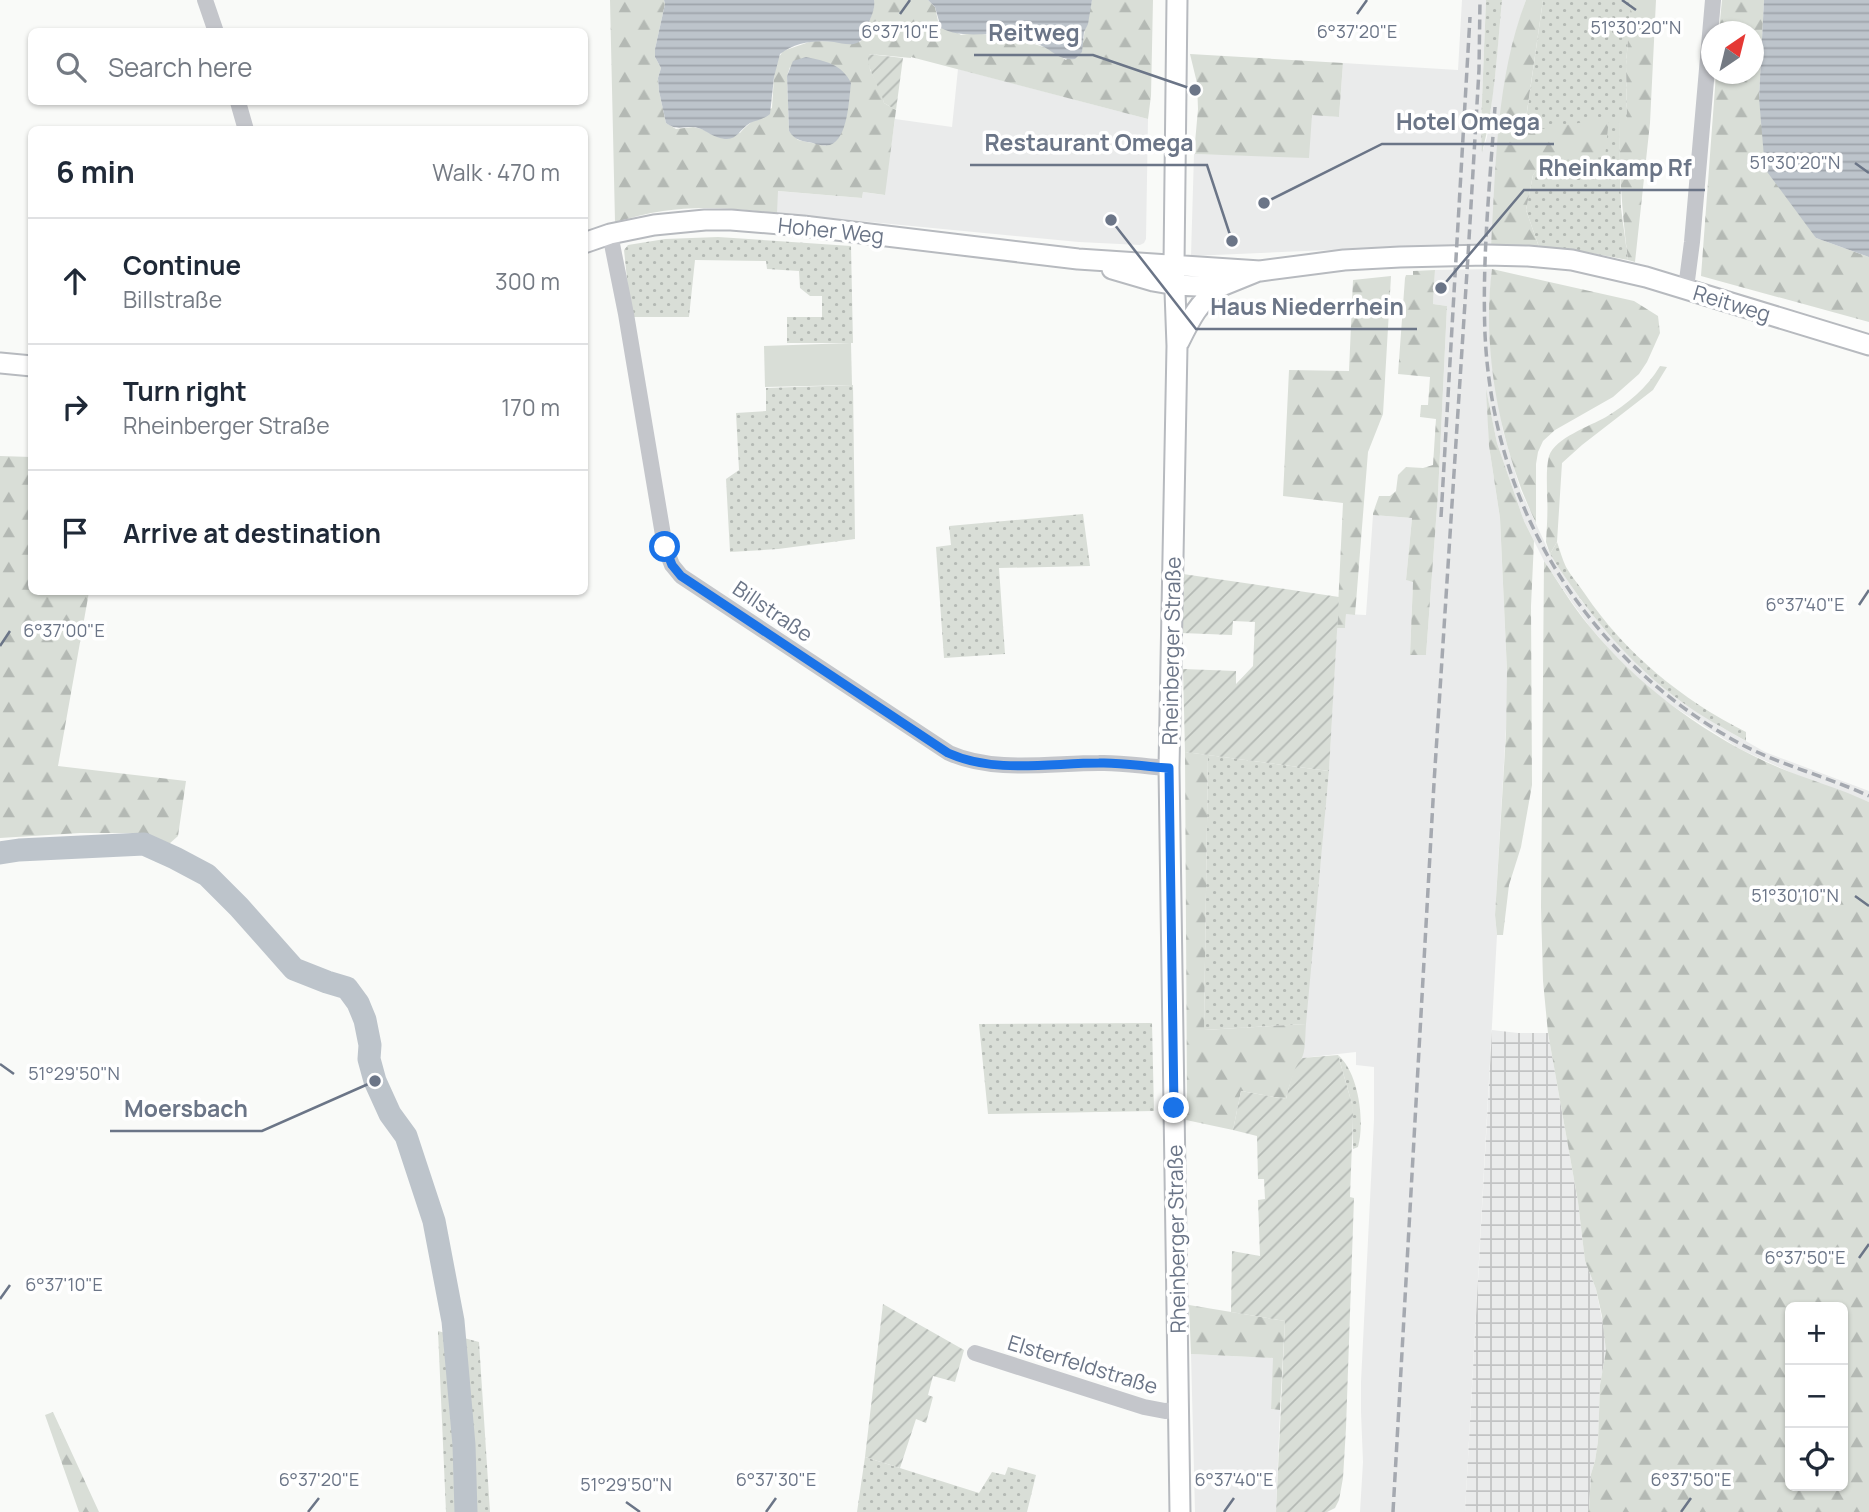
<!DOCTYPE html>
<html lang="en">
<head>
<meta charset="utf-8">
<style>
  :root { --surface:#fff; --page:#f2f2f3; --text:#1f2937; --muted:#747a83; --line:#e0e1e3 }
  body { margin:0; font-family:Manrope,sans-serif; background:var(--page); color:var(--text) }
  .controls { position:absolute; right:21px; bottom:21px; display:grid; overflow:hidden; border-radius:10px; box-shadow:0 2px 5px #0004 }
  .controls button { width:63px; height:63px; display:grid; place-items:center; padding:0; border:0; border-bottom:2px solid var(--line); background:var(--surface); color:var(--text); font:35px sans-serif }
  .compass { position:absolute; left:1701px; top:21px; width:63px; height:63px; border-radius:50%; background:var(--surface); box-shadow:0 2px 5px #0004; rotate:35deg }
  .stop { position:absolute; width:21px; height:21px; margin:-16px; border:5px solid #1a73e8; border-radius:50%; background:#fff }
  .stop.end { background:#1a73e8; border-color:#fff; box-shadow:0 2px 7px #0008 }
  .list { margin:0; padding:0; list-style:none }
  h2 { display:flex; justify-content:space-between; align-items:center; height:91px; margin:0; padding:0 28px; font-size:30px }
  h2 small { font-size:23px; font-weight:400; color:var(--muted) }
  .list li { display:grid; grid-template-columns:46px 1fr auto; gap:21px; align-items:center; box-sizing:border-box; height:126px; padding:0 28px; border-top:2px solid var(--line) }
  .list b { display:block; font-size:26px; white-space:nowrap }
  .list p { margin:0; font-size:23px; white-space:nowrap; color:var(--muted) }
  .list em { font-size:23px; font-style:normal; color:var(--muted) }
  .icon { flex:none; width:38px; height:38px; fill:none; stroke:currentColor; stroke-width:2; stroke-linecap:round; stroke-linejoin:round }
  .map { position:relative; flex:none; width:1869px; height:1512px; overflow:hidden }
  .search { position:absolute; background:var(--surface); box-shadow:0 2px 5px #0004; left:28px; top:28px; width:560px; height:77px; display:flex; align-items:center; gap:18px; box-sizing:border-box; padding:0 24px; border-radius:10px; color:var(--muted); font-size:26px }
  .panel { position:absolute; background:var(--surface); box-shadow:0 2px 5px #0004; left:28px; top:126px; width:560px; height:469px; border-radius:10px }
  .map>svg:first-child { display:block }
</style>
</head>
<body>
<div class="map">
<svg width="1869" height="1512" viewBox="0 0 1869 1512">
  <defs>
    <pattern id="industrial-grid" width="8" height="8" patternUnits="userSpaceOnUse" patternTransform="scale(1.75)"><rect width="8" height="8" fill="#eaebeb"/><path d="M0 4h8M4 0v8" fill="none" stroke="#c2c3c4"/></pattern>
    <pattern id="grass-dots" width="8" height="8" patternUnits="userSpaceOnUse" patternTransform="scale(1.75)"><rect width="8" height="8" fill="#d9ded7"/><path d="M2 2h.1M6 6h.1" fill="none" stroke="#b4b9b4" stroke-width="1.8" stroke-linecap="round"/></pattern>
    <pattern id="forest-firs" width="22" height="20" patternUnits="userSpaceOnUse" patternTransform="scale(1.75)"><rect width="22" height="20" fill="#d9ded7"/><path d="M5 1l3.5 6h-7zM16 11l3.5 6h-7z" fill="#b4b9b4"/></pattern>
    <pattern id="garden-furrows" width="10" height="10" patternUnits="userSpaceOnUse" patternTransform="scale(1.75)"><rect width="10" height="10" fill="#d9ded7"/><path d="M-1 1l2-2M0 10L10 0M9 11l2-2" fill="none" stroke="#b4b9b4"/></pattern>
    <pattern id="water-rules" width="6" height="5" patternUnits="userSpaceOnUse" patternTransform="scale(1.75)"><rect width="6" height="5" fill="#bdc4cb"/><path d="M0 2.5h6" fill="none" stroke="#9ea4aa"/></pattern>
  </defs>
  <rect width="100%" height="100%" fill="#f9faf8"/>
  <!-- built -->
  <path fill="#eaebeb" d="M 1462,0 L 1486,0 L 1481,125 L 1483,150 L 1487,137 L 1495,76 L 1502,0 L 1526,0 L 1516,31 L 1491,247 L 1448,248 L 1447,245 L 1191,256 L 1194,154 L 1308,157 L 1311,114 L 1339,117 L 1343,63 L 1458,70 Z
    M 958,69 L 1148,119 L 1146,239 L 1144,243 L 1140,245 L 1079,242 L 777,213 L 777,191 L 862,198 L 863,192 L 884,195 L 895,119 L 952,127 Z
    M 1492,269 L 1489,305 L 1491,355 L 1503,431 L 1520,489 L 1550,554 L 1580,599 L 1609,635 L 1641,668 L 1683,702 L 1716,724 L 1765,752 L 1869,791 L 1869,802 L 1794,774 L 1740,749 L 1665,701 L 1635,675 L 1610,650 L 1590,627 L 1571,601 L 1544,561 L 1524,521 L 1497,443 L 1487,395 L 1489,446 L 1500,518 L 1508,694 L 1495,915 L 1497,935 L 1465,1512 L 1360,1512 L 1363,1462 L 1361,1412 L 1361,1382 L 1374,1119 L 1374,1067 L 1356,1065 L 1356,1052 L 1302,1058 L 1329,771 L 1337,628 L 1345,628 L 1346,614 L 1366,615 L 1373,515 L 1412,518 L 1406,580 L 1413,581 L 1410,655 L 1426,655 L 1438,494 L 1447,306 L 1433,304 L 1435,270 Z
    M 1191,1354 L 1274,1358 L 1271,1409 L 1280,1410 L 1276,1512 L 1195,1512 Z"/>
  <!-- industrial -->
  <path fill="url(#industrial-grid)" d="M 1492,1030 L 1518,1033 L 1548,1033 L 1578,1202 L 1585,1261 L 1596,1289 L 1605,1334 L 1606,1351 L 1600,1385 L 1598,1441 L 1595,1461 L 1591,1474 L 1589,1509 L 1588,1512 L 1465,1512 Z"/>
  <!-- grass -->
  <path fill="url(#grass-dots)" d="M 1486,0 L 1502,0 C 1497,51 1495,103 1482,153 L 1481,125 Z
    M 1543,0 L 1631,0 L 1626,65 L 1627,121 L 1619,120 L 1621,208 L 1628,260 L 1580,251 L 1539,247 L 1526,210 L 1533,175 L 1542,163 L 1605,156 L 1524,133 Z
    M 718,237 L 851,246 L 853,343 L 787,343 L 787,317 L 822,317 L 822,296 L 810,296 L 800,288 L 799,271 L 767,269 L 766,261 L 695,260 L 689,317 L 631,317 L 624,250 L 628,245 L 665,239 Z
    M 853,385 L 855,539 L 778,549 L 730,552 L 726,479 L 739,470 L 736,413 L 766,411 L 766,388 Z
    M 1083,514 L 1090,566 L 999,568 L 1005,654 L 944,658 L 936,547 L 951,545 L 949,526 Z
    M 1557,542 C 1560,550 1562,559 1566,567 C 1571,576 1579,585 1585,594 C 1625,653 1682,700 1746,732 L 1746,741 C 1725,729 1702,717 1682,702 C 1628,663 1585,610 1550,554 Z
    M 1208,755 L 1329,771 L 1306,1024 L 1204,1030 Z
    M 1152,1023 L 1154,1111 L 988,1114 L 979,1024 Z
    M 1338,1055 C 1359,1073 1365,1122 1358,1147 L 1353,1149 L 1352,1104 Z
    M 438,1331 L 479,1342 L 490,1512 L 446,1512 Z
    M 865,1457 L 979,1493 L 992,1472 L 1005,1475 L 1008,1467 L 1036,1475 L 1027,1512 L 857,1512 Z"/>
  <!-- forest -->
  <path fill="url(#forest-firs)" fill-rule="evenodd" d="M 610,0 L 664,0 L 665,4 L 655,49 L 655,57 L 661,68 L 658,78 L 659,91 L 666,123 L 676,129 L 693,127 L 702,129 L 715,136 L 740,133 C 748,123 761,116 772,108 L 774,77 L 777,60 L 783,51 L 812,41 L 860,42 L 868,31 C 867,21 875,13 874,0 L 928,0 L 935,7 L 938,21 L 961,35 L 972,33 L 1011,37 L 1047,48 L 1066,60 L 1084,38 C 1084,30 1090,10 1092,0 L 1153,0 L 1151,96 L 1148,119 L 911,57 L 911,58 L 869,54 L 870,70 L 882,93 L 884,103 L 896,110 L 885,195 L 863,192 L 862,198 L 778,191 L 777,213 C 739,209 701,205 663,211 C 647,213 631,218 615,222 ZM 790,67 L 826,146 L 798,140 L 789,131 L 787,76 Z
    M 1526,0 L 1543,0 L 1524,132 L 1609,118 L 1605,157 L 1542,163 L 1533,175 L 1526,210 L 1539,247 L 1491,247 C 1496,165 1496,78 1526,0 Z
    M 1631,0 L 1656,0 L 1650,123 L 1635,262 L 1628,260 C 1622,213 1619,167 1619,120 L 1627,120 L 1626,65 Z
    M 1722,0 L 1764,0 L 1759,98 L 1816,238 L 1869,257 L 1869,322 L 1701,276 L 1716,74 L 1754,74 L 1754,32 L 1719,31 Z
    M 1190,54 L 1343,63 L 1339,117 L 1312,115 L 1309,158 L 1194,154 L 1198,109 L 1197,83 Z
    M 1492,269 L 1634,301 L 1658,316 L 1660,333 L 1647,362 L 1639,374 L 1613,397 L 1555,430 L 1543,441 L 1538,452 L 1536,464 L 1536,523 C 1501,450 1481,350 1492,269 Z
    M 1435,270 L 1433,304 L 1447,306 L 1438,494 L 1426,655 L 1410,655 L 1413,582 L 1406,580 L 1412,518 L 1373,515 L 1373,513 L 1379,496 L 1390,496 L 1396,491 L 1398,475 L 1406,467 L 1423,468 L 1433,465 L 1436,419 L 1420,417 L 1421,405 L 1428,405 L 1430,377 L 1398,374 L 1405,278 L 1406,275 L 1413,275 L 1413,271 Z
    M 1391,276 L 1383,414 L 1368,452 L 1355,615 L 1346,614 L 1345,628 L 1337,628 L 1343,503 L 1283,496 L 1289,370 L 1349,371 L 1353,280 Z
    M 1660,366 L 1667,367 L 1653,390 L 1582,445 L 1562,463 L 1557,542 L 1550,554 L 1546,542 C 1547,526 1548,510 1547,494 C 1547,481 1546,468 1549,456 C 1555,438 1590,426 1606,417 C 1627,404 1647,388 1660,366 Z
    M 1486,389 L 1497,443 L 1524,521 L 1534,541 L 1531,606 L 1532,785 L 1521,847 L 1509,885 L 1503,935 L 1497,935 L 1495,915 L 1506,734 L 1507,671 L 1500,518 L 1489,446 Z
    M 0,456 L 31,457 L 32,592 L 89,592 L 58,766 L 186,781 L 178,836 L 169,844 L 130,833 L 80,833 L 0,838 Z
    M 1544,561 C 1559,583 1573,607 1590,627 C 1637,684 1697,729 1764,761 C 1798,777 1835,786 1869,802 L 1869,1512 L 1588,1512 L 1589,1508 L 1591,1474 L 1595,1461 L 1598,1441 L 1600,1385 L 1606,1351 L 1602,1316 L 1596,1289 L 1585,1261 L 1578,1202 L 1548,1033 L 1543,981 L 1541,907 ZM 1790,1307 L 1843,1307 L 1843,1486 L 1790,1486 Z
    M 1185,752 L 1208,755 L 1204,1030 L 1306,1024 C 1305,1035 1306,1051 1301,1060 C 1293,1074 1290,1082 1286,1099 L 1241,1091 L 1233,1130 L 1186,1120 L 1187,1097 Z
    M 1189,1305 L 1285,1321 L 1280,1410 L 1271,1409 L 1273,1358 L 1191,1354 Z
    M 53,1412 L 99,1512 L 79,1512 L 45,1415 Z"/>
  <!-- garden -->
  <path fill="url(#garden-furrows)" d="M 868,54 L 903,58 L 896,110 L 884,103 C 880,85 867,73 868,54 Z
    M 1183,574 L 1339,597 L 1329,771 L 1185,752 L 1183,669 L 1236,671 L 1236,684 L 1253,666 L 1255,622 L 1233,621 L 1232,635 L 1182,633 Z
    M 1338,1055 L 1352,1104 L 1353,1116 L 1350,1197 L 1354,1198 L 1346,1428 L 1343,1478 L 1339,1500 L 1335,1508 L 1327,1512 L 1276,1512 L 1285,1321 L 1231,1312 L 1232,1251 L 1260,1256 L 1258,1200 L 1265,1199 L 1264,1179 L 1258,1179 L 1257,1136 L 1233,1130 L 1241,1091 L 1286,1099 C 1290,1084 1292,1070 1302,1058 Z
    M 883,1304 L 964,1350 L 955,1382 L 933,1376 L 928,1395 L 933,1397 L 926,1423 L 916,1419 L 900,1468 L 865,1457 Z"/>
  <!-- pitch -->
  <path fill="#d9ded7" d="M 851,343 L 852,385 L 765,387 L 764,346 Z"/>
  <!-- water -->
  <path fill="url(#water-rules)" d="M 664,0 L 874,0 C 876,13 867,20 868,31 C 865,36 862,41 857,43 C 850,46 841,43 834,42 C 815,40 796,42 780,54 L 774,77 L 770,114 C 764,119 757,120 750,123 C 737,131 737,144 717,137 C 708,134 702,127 692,127 C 681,127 675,130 666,123 L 659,91 L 658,78 L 661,68 L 655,57 L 655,49 L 665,4 Z
    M 928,0 L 1092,0 L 1088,24 L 1084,32 L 1082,52 L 1075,59 C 1059,61 1054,51 1040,45 C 1031,42 1021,40 1013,37 C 989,30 963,40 941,28 L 935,7 Z
    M 1764,0 L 1869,0 L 1869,257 L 1816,238 L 1765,169 L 1759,98 Z
    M 806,57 C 825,61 842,64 851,83 C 849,99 848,139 830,145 C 824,146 818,145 813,143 C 803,141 795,141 789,131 L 787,76 L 793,61 Z"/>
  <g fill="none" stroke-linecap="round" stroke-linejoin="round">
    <!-- river -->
    <path stroke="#bdc4cb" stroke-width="23" d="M 0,853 L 19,850 L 144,844 L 175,858 L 207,875 L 239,907 L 294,969 L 327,982 L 347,988 L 358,1003 L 365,1020 L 370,1045 L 369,1059 L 375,1081 L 390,1114 L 406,1136 L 434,1221 L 453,1321 L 464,1445 L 466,1512"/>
    <!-- major casing -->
    <g stroke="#b7babf" stroke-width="23">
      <path id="major" d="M 1177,0 L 1174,264 L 1177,346 L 1169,768 L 1180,1512
        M 584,243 L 610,234 L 654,225 L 705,220 L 731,220 L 803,226 L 1078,259 L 1260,271 L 1344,260 L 1400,257 L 1486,255 L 1528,256 L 1572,260 L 1646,277 L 1869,345
        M 1112,269 L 1153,281 L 1176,285 L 1219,287 L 1256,272
        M 1179,342 C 1191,318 1197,305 1219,287
        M 0,363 L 32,366"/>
    </g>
    <!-- minor -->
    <path stroke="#c4c6cb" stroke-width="16" d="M 205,0 L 216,32
      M 238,102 L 246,130
      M 610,234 L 626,314 L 665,547 L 672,565 L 681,576 L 949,753 C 994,773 1050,763 1099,763 C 1122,762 1146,767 1169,768
      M 1686,288 L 1692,242 L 1713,0
      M 975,1353 L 1144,1407 L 1165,1411 L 1178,1410"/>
    <!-- major -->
    <use href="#major" stroke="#fff" stroke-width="19"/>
    <!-- rail -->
    <path stroke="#a5a9b0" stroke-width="3.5" stroke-dasharray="10 5" stroke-linecap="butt" d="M 1495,107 C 1490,182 1482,258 1485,334 C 1493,508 1585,657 1737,742 C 1779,765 1826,776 1869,796
      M 1441,517 L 1470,17
      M 1393,1512 L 1434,783 L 1468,256 L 1479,70 L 1480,0"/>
  </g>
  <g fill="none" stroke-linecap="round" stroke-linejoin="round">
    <!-- route -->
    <path stroke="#1a73e8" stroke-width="9" d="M 665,547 L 672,565 L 681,576 L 948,753 C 995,774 1050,763 1099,763 C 1122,762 1146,767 1169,768 L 1174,1108"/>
  </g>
  <!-- ticks -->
  <path fill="none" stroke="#6b7587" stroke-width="2.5" d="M 1622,0 L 1636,10M 900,14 L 910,0M 1357,14 L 1367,0M 1855,163 L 1869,173M 1859,605 L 1869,590M 0,646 L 10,631M 1855,896 L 1869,906M 0,1064 L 14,1074M 1859,1258 L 1869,1244M 0,1299 L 10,1285M 626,1502 L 640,1512M 308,1512 L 319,1498M 766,1512 L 776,1498M 1224,1512 L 1234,1498M 1681,1512 L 1691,1498"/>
  <g text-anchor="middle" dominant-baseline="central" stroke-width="7" stroke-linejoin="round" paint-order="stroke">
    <!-- street labels -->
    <g font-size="21" fill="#6b7587" stroke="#fff">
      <text transform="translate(831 230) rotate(6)">Hoher Weg</text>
      <text transform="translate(1732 303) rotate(17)">Reitweg</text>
      <text transform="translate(773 611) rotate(34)">Billstraße</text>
      <text transform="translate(1171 651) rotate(-89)">Rheinberger Straße</text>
      <text transform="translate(1176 1239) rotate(-91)">Rheinberger Straße</text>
      <text transform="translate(1083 1364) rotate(17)">Elsterfeldstraße</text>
    </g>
  </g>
  <g font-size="18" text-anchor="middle" fill="#6b7587" stroke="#fff" stroke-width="7" stroke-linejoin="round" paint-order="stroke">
    <text x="1636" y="34">51°30'20"N</text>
    <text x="900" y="38">6°37'10"E</text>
    <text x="1357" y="38">6°37'20"E</text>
    <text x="1795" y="169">51°30'20"N</text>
    <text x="1805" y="611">6°37'40"E</text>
    <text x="64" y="637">6°37'00"E</text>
    <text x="1795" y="902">51°30'10"N</text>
    <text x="74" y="1080">51°29'50"N</text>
    <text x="1805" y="1264">6°37'50"E</text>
    <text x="64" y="1291">6°37'10"E</text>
    <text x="319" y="1486">6°37'20"E</text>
    <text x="776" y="1486">6°37'30"E</text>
    <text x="1234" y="1486">6°37'40"E</text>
    <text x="1691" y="1486">6°37'50"E</text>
    <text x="626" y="1491">51°29'50"N</text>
  </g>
  <!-- callouts -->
  <path fill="none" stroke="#6b7587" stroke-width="2.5" d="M1195 90L1093 55H974M1264 203L1382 144H1554M1232 241L1207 165H970M1441 288L1524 190H1705M1111 220L1196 329H1417M375 1081L262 1131H110"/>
  <g fill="#6b7587" stroke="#fff" stroke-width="2.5">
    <circle cx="1195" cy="90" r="7"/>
    <circle cx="1264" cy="203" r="7"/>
    <circle cx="1232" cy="241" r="7"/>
    <circle cx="1441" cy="288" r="7"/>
    <circle cx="1111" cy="220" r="7"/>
    <circle cx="375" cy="1081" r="7"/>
  </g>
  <g font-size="23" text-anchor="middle" font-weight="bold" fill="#6b7587" stroke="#fff" stroke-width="7" stroke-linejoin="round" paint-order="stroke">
    <text x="1034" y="41">Reitweg</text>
    <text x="1468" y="130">Hotel Omega</text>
    <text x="1089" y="151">Restaurant Omega</text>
    <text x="1615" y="176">Rheinkamp Rf</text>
    <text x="1307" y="315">Haus Niederrhein</text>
    <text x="186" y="1117">Moersbach</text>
  </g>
</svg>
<div class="controls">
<button>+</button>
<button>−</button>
<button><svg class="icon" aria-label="locate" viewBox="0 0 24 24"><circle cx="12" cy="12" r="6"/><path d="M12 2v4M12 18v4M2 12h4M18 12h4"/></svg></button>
</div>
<svg class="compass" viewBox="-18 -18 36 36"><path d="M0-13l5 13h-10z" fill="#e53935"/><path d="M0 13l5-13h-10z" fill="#747a83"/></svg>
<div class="stop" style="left:665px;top:547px"></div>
<div class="stop end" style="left:1174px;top:1108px"></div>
<div class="search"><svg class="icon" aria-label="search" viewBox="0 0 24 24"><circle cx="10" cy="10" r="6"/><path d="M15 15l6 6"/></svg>Search here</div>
<section class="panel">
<h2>6 min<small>Walk · 470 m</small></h2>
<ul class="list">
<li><svg class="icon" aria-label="ahead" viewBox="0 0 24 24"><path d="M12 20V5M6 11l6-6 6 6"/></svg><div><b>Continue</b><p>Billstraße</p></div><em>300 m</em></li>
<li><svg class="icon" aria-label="right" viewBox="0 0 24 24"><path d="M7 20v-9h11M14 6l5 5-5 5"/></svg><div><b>Turn right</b><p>Rheinberger Straße</p></div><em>170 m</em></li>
<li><svg class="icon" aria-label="arrive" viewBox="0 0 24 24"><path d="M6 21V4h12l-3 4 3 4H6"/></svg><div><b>Arrive at destination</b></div></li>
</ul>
</section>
</div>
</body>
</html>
